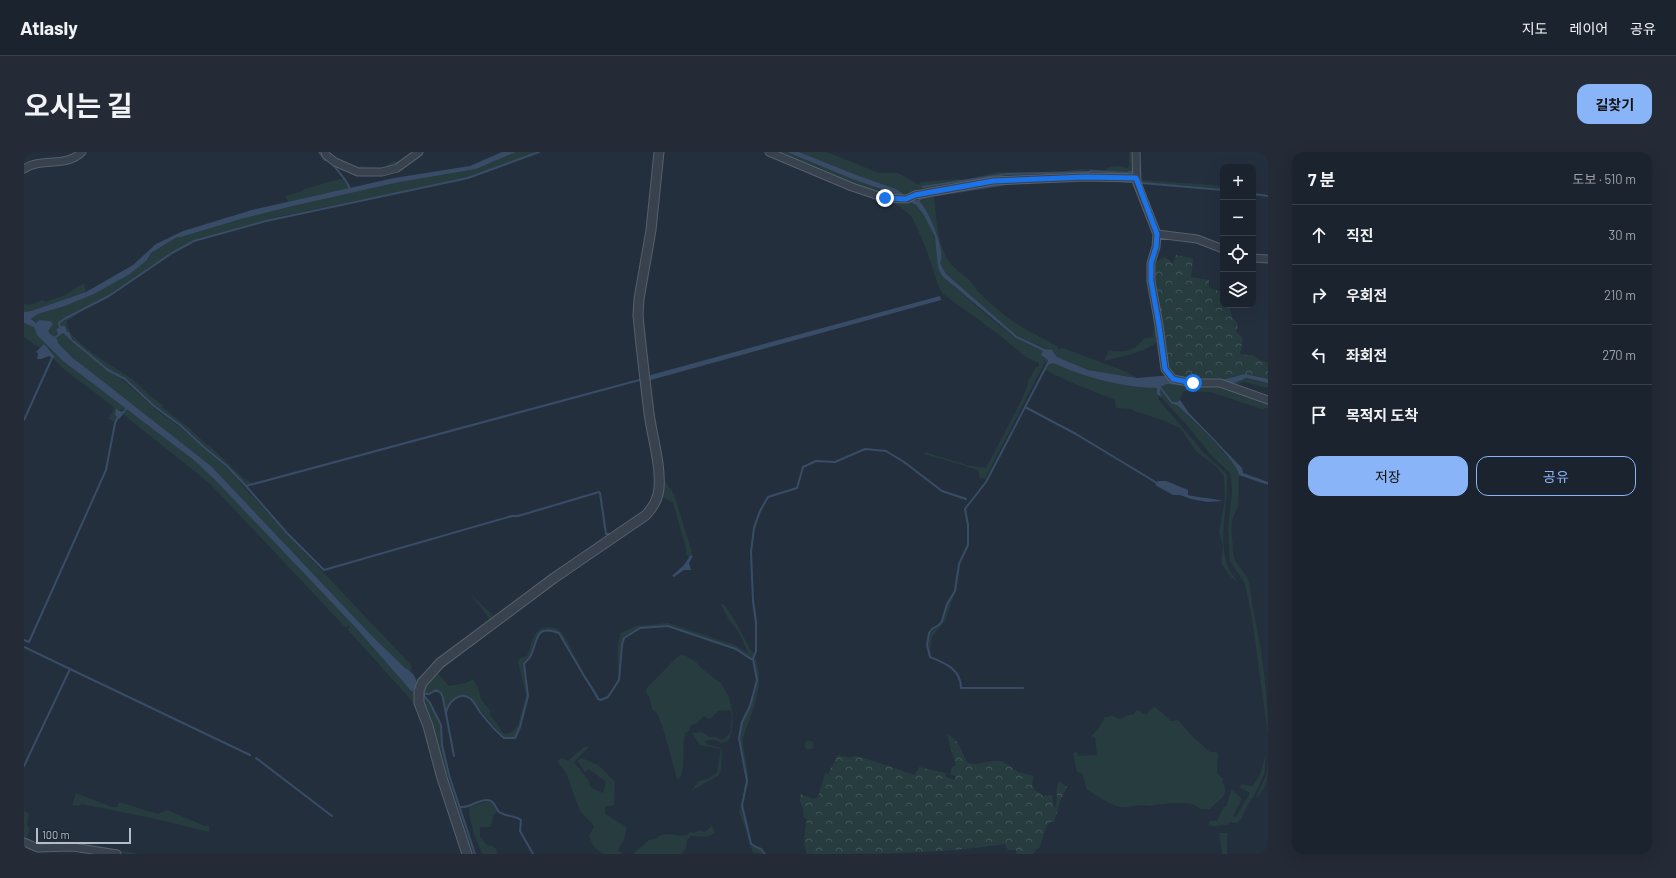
<!DOCTYPE html>
<html lang="ko">
<head>
<meta charset="utf-8">
<style>
  :root { --surface:#1b232e; --page:#242b36; --text:#f1f3f6; --muted:#a0a4aa; --line:#39404a; --accent:#8ab4f8 }
  body { margin:0; font-family:Barlow,"Noto Sans KR",sans-serif; background:var(--page); color:var(--text) }
  .controls { position:absolute; right:12px; top:12px; display:grid; overflow:hidden; border-radius:8px; box-shadow:0 4px 16px #0002 }
  .controls button { width:36px; height:36px; display:grid; place-items:center; padding:0; border:0; border-bottom:1px solid var(--line); background:var(--surface); color:var(--text); font:20px sans-serif }
  .scale { position:absolute; left:12px; bottom:10px; width:95px; box-sizing:border-box; padding-left:4px; border:2px solid #b4bcc9; border-top:0; font-size:11px; line-height:14px; white-space:nowrap; color:#b4bcc9; -webkit-text-stroke:3px #1d2633; paint-order:stroke }
  .stop { position:absolute; width:12px; height:12px; margin:-9px; border:3px solid #1a73e8; border-radius:50%; background:#fff }
  .stop.end { background:#1a73e8; border-color:#fff; box-shadow:0 1px 4px #0008 }
  .list { margin:0; padding:0; list-style:none }
  h2 { display:flex; justify-content:space-between; align-items:center; height:52px; margin:0; padding:0 16px; font-size:17px }
  h2 small { font-size:13px; font-weight:400; color:var(--muted) }
  .list li { display:grid; grid-template-columns:26px 1fr auto; gap:12px; align-items:center; box-sizing:border-box; height:60px; padding:0 16px; border-top:1px solid var(--line) }
  .list b { display:block; font-size:15px; white-space:nowrap }
  .list em { font-size:13px; font-style:normal; color:var(--muted) }
  .actions { display:flex; gap:8px; padding:12px 16px }
  .actions a { flex:1; padding:9px 0; border:1px solid var(--accent); border-radius:12px; text-align:center; font-size:14px; color:var(--accent) }
  .actions .main { background:var(--accent); color:#111 }
  .icon { flex:none; width:22px; height:22px; fill:none; stroke:currentColor; stroke-width:2; stroke-linecap:round; stroke-linejoin:round }
  .map { position:relative; flex:none; width:1244px; height:702px; overflow:hidden; border-radius:12px }
  header { display:flex; align-items:center; gap:24px; box-sizing:border-box; height:56px; padding:0 20px; background:var(--surface); border-bottom:1px solid var(--line) }
  header strong { font-size:19px }
  nav { display:flex; gap:22px; margin-inline-start:auto; font-size:14px }
  .intro { display:flex; align-items:center; justify-content:space-between; box-sizing:border-box; height:96px; padding:0 24px }
  h1 { margin:0; font-size:28px }
  .button { padding:10px 18px; border-radius:12px; background:var(--accent); color:#111; font-size:14px; font-weight:700 }
  main { display:flex; gap:24px; padding:0 24px }
  aside { flex:1; background:var(--surface); border-radius:12px; box-shadow:0 4px 16px #0002 }
  .map>svg:first-child { display:block }
</style>
</head>
<body>
<header>
<strong>Atlasly</strong>
<nav><a>지도</a><a>레이어</a><a>공유</a></nav>
</header>
<div class="intro"><h1>오시는 길</h1><a class="button">길찾기</a></div>
<main>
<div class="map">
<svg width="1244" height="702" viewBox="0 0 1244 702">
  <defs>
    <pattern id="forest-crowns" width="20" height="18" patternUnits="userSpaceOnUse"><rect width="20" height="18" fill="#263c3f"/><path d="M2 6a3 3 0 1 1 6 0M12 15a3 3 0 1 1 6 0" fill="none" stroke="#435659"/></pattern>
  </defs>
  <rect width="100%" height="100%" fill="#242f3e"/>
  <!-- green -->
  <path fill="#263c3f" d="M 392,0 C 387,4 381,11 374,14 C 360,20 344,19 330,16 L 337,14 L 357,16 L 370,9 L 376,10 Z
    M 492,0 L 513,0 L 469,18 L 444,26 L 253,65 L 170,89 L 146,102 L 84,144 L 40,166 C 35,170 36,174 32,178 L 34,181 L 33,184 L 39,181 L 84,218 L 100,229 L 130,256 L 156,275 L 203,316 L 262,381 L 388,514 L 387,519 L 381,516 L 347,483 L 187,314 L 59,215 L 34,191 L 23,179 L 25,176 L 21,168 L 15,168 L 12,171 L 7,167 L 14,162 L 41,154 L 70,142 L 123,108 L 127,101 L 153,85 L 157,85 L 217,67 L 269,54 L 371,31 L 452,17 Z
    M 753,0 L 763,0 L 875,45 L 861,45 L 829,33 Z
    M 775,0 L 803,0 L 855,21 L 874,21 L 894,32 L 898,30 L 934,27 L 939,28 L 974,20 L 1030,21 L 1056,17 L 1081,18 L 1086,15 L 1096,14 L 1103,16 L 1105,14 L 1105,0 L 1109,0 L 1108,17 L 1103,21 L 1067,18 L 1028,22 L 983,22 L 965,24 L 943,29 L 899,35 L 890,40 L 896,39 L 899,36 L 943,30 L 983,23 L 1040,22 L 1056,20 L 1062,22 L 1067,19 L 1105,22 L 1109,18 L 1109,22 L 999,26 L 885,45 L 872,37 L 835,24 Z
    M 319,26 L 326,37 L 264,50 L 262,44 L 279,39 L 280,37 L 284,36 Z
    M 1115,28 L 1190,33 L 1199,35 L 1199,37 L 1114,30 Z
    M 828,36 C 845,40 878,43 891,53 C 901,60 908,77 911,88 C 915,100 912,111 918,124 L 971,170 L 992,186 L 1019,199 L 1025,208 L 1020,212 L 1005,241 L 961,327 L 955,325 L 955,320 L 951,317 L 900,302 L 901,300 L 943,313 L 962,316 L 998,247 L 1004,232 L 1004,229 L 1012,215 L 1015,214 L 1015,211 L 1002,205 L 970,179 L 919,142 L 915,136 L 903,99 L 888,65 L 875,54 L 833,40 Z
    M 910,44 C 912,64 913,86 922,105 C 929,118 950,128 953,139 C 967,151 981,166 998,175 C 1010,182 1022,187 1034,195 L 1033,197 L 1039,196 L 1103,220 L 1113,226 L 1064,218 L 1033,205 L 1030,200 L 993,184 L 929,130 L 922,122 L 916,111 C 923,100 903,57 895,49 Z
    M 60,131 L 62,140 L 7,159 L 0,160 L 0,152 L 6,153 L 19,148 L 21,150 L 39,144 Z
    M 1128,146 L 1135,188 C 1124,200 1095,205 1080,209 L 1085,198 C 1092,201 1108,199 1114,193 C 1117,190 1118,188 1121,186 L 1129,185 L 1130,168 Z
    M 55,161 L 43,169 C 40,188 94,217 108,227 C 118,235 127,246 139,253 L 138,255 L 164,275 L 183,293 L 185,293 L 218,325 L 228,331 L 222,333 L 204,314 L 156,272 L 130,253 L 101,226 L 84,217 L 50,189 L 45,180 L 43,180 L 36,174 C 38,166 48,164 55,161 Z
    M 0,171 L 10,174 L 13,183 L 39,209 L 171,309 L 194,331 L 333,477 L 388,540 L 391,537 L 392,527 L 461,473 L 465,466 L 446,442 L 470,464 L 471,462 L 475,461 L 506,437 L 581,385 L 587,383 L 624,355 L 628,350 L 631,340 L 632,332 L 618,229 L 620,229 L 633,332 C 634,346 628,356 618,364 L 481,461 L 413,513 L 396,529 L 391,541 L 392,549 L 406,589 L 417,630 L 440,702 L 438,702 L 397,568 L 388,549 L 324,478 L 325,475 L 325,473 L 322,476 L 194,340 L 184,330 L 100,263 L 102,257 L 95,259 L 92,256 L 91,263 L 93,266 L 90,270 L 84,266 L 88,262 L 90,255 L 37,215 L 29,206 L 30,205 L 20,192 L 16,196 L 0,185 Z
    M 1029,211 C 1059,225 1100,236 1133,236 L 1135,248 L 1181,302 L 1203,322 C 1205,353 1193,386 1204,415 C 1206,421 1211,425 1214,431 L 1205,423 L 1197,411 L 1199,395 L 1195,379 L 1201,348 L 1200,325 L 1192,314 L 1178,304 L 1171,298 L 1156,276 L 1138,268 L 1110,259 L 1108,257 L 1092,256 L 1091,248 L 1046,230 L 1021,218 L 1024,213 Z
    M 1218,226 L 1244,231 L 1244,236 L 1220,230 L 1211,233 L 1205,233 Z
    M 1143,232 L 1172,235 L 1196,233 L 1244,249 L 1244,256 L 1238,257 L 1187,240 L 1159,239 L 1156,248 L 1150,253 L 1153,253 L 1187,286 L 1213,315 L 1215,320 C 1214,331 1215,343 1214,354 C 1213,358 1211,361 1209,365 C 1206,376 1209,390 1209,401 C 1210,413 1222,419 1225,430 C 1227,439 1227,448 1229,457 C 1238,498 1244,541 1244,583 L 1228,466 L 1221,432 L 1206,409 L 1204,378 L 1208,339 L 1206,321 L 1188,304 L 1161,271 L 1137,245 L 1136,235 Z
    M 636,322 L 650,342 L 669,404 L 664,405 L 662,402 L 662,396 L 649,351 L 639,345 L 632,357 L 504,451 L 413,521 L 425,534 L 442,531 L 449,527 L 454,536 L 457,547 L 466,558 L 466,563 L 475,574 L 478,580 L 482,582 L 488,580 L 494,573 L 502,543 L 494,510 L 496,506 L 503,504 C 507,496 507,484 515,478 C 520,474 529,474 535,478 C 542,483 555,513 560,522 C 565,530 571,537 575,546 L 578,546 C 587,545 595,528 594,519 C 594,506 592,494 597,481 L 612,474 L 644,471 L 711,493 L 724,501 L 715,480 L 705,468 L 697,453 L 700,452 L 710,467 L 726,497 L 730,502 L 729,506 L 727,506 L 712,496 L 645,473 L 615,476 L 600,485 C 592,508 601,524 583,545 L 581,547 L 574,546 L 569,536 L 560,524 L 550,503 L 535,480 L 521,477 L 512,485 L 506,503 L 499,512 L 503,531 L 504,544 L 494,580 L 491,585 C 486,587 481,586 476,582 L 446,545 C 434,542 425,547 422,558 L 417,541 L 412,538 L 404,541 L 398,540 L 409,521 L 451,488 L 624,363 Z
    M 932,428 L 932,438 L 921,469 L 908,485 L 906,498 L 908,506 L 906,505 C 903,496 902,485 909,478 C 912,474 916,474 918,470 C 921,464 921,457 923,451 C 928,441 931,441 932,428 Z
    M 658,503 L 662,504 L 672,510 L 678,517 L 697,531 L 705,545 L 709,563 L 708,580 L 704,589 L 697,591 L 691,588 L 682,588 L 681,590 L 685,593 L 698,596 L 697,618 L 694,624 L 667,639 L 675,629 L 684,627 L 693,620 L 697,597 L 676,593 L 668,581 L 678,580 L 685,585 L 691,585 L 698,588 L 706,581 L 708,564 L 706,558 L 694,559 L 686,567 L 679,564 L 674,571 L 667,573 L 665,579 L 661,581 C 658,593 662,618 655,627 L 653,627 L 639,576 L 633,561 C 625,558 628,551 625,544 L 623,543 L 622,537 L 653,505 Z
    M 730,504 L 731,504 C 739,529 734,543 726,567 C 723,573 720,581 719,588 C 719,602 729,628 721,639 C 726,626 718,602 716,588 C 714,571 728,551 732,535 C 735,524 730,515 730,504 Z
    M 398,542 L 406,552 L 416,573 L 418,593 L 424,623 L 450,702 L 445,702 L 397,551 Z
    M 1130,554 L 1147,569 L 1154,568 L 1169,585 L 1186,600 L 1192,600 L 1194,602 L 1193,621 L 1199,627 L 1198,630 C 1208,644 1192,649 1186,657 L 1176,657 C 1168,647 1137,652 1126,654 C 1117,652 1109,655 1100,655 C 1090,656 1072,643 1063,638 L 1058,621 L 1053,620 L 1049,601 L 1053,600 L 1055,604 L 1073,603 L 1071,586 L 1067,584 L 1074,577 L 1081,565 L 1085,565 L 1086,563 L 1096,567 L 1105,563 L 1110,562 L 1113,558 L 1122,563 Z
    M780.5 593a4.5 4.5 0 1 1 9 0a4.5 4.5 0 1 1-9 0Z
    M 566,594 L 550,610 L 565,629 L 566,635 L 579,641 L 582,630 L 565,617 L 561,620 L 553,609 L 558,606 L 574,613 L 591,630 L 590,653 L 581,655 L 581,662 L 603,675 L 600,688 L 594,698 L 598,702 L 578,702 L 570,695 L 565,684 L 570,674 L 556,659 L 542,621 L 533,609 L 538,606 L 544,609 L 560,595 Z
    M 1242,603 L 1240,623 L 1230,644 L 1224,652 L 1217,667 L 1213,671 L 1206,670 L 1204,673 C 1197,672 1192,676 1184,673 L 1186,669 L 1193,669 L 1199,656 L 1203,653 L 1207,637 L 1218,647 L 1209,664 L 1212,665 L 1226,641 L 1215,635 L 1219,632 L 1224,634 L 1229,634 L 1236,622 Z
    M 1244,613 C 1244,627 1242,636 1232,646 L 1242,624 Z
    M 52,641 L 88,655 L 93,655 L 95,650 L 134,662 L 143,658 L 181,674 L 185,673 L 185,680 L 127,666 L 58,652 L 54,654 L 48,653 Z
    M 718,646 L 717,653 L 725,681 L 723,681 L 715,660 Z
    M 464,649 L 468,651 L 473,659 L 469,664 L 467,675 L 456,675 L 456,685 L 463,693 L 468,694 L 472,697 L 473,702 L 459,702 C 451,687 446,673 445,655 Z
    M 0,659 L 5,661 L 3,673 L 6,678 L 2,687 L 13,692 L 55,690 L 115,702 L 102,702 L 61,694 L 15,694 L 0,687 Z
    M 688,674 L 691,680 C 685,687 676,684 667,684 L 663,688 L 662,696 L 658,702 L 609,702 L 625,688 L 632,687 C 638,678 653,685 663,683 L 666,680 L 669,681 L 676,678 L 681,680 Z
    M 1195,681 L 1203,681 L 1203,702 L 1198,702 Z
    M 725,682 C 727,691 728,695 737,697 L 740,702 L 729,701 L 723,683 Z"/>
  <!-- forest -->
  <path fill="url(#forest-crowns)" d="M 1152,103 L 1169,107 L 1167,125 L 1185,128 L 1185,136 L 1199,140 L 1199,153 L 1206,155 L 1208,165 L 1214,172 L 1212,180 L 1219,186 L 1216,202 L 1231,204 L 1235,208 L 1244,211 L 1244,228 L 1229,223 L 1212,224 L 1194,229 L 1174,229 L 1153,225 L 1142,216 L 1131,147 L 1129,111 L 1141,105 L 1149,111 Z
    M 923,583 C 935,585 938,603 944,611 L 951,612 L 969,609 L 978,609 L 994,620 L 1010,624 L 1008,633 L 1011,638 L 1019,644 L 1028,643 L 1030,656 C 1036,647 1030,638 1035,629 L 1043,635 L 1037,647 L 1030,670 L 1026,670 L 1022,675 L 1016,695 L 1012,697 L 1009,702 L 993,702 L 992,698 L 984,698 L 981,692 C 918,702 848,702 783,702 C 778,689 781,680 783,667 L 779,665 C 781,656 775,652 776,644 L 777,642 L 789,647 L 794,645 L 801,621 L 804,622 L 814,603 L 827,606 L 830,604 L 837,605 L 891,623 L 895,615 L 922,621 L 922,625 L 930,628 L 932,625 L 926,622 L 929,614 L 932,614 Z"/>
  <!-- water -->
  <path fill="#394c67" d="M 478,0 L 492,0 L 452,17 L 371,31 L 269,54 L 217,67 L 157,85 L 153,85 L 127,101 L 123,108 L 106,122 L 70,142 L 41,154 L 14,162 L 7,167 L 12,171 L 15,168 L 26,169 L 29,172 L 24,179 L 27,183 L 32,185 L 34,191 L 49,206 L 187,314 L 347,483 L 381,516 C 391,521 397,531 388,540 L 333,477 L 194,331 L 171,309 L 39,209 L 13,183 L 10,175 L 0,171 L 0,160 L 7,159 L 62,140 L 109,113 L 132,92 L 159,79 L 228,58 L 370,26 L 446,14 Z
    M 763,0 L 775,0 L 835,24 L 872,37 L 887,47 L 895,49 C 904,57 923,100 916,111 L 922,122 L 993,184 L 1021,197 L 1028,198 L 1033,205 L 1064,218 L 1113,226 L 1148,223 L 1167,229 L 1194,229 L 1221,222 L 1244,227 L 1244,231 L 1222,226 L 1205,233 L 1172,235 L 1143,232 L 1136,235 L 1137,245 L 1133,242 L 1133,236 C 1100,236 1059,225 1029,211 L 1024,213 L 1023,211 L 1024,208 L 1017,203 L 1019,199 L 992,186 L 918,124 L 914,115 L 911,85 L 900,63 L 892,53 L 870,42 L 826,26 Z
    M 916,144 L 917,148 L 623,229 L 623,224 Z
    M 36,174 L 41,174 L 43,180 L 45,180 L 50,191 L 39,181 L 35,183 L 32,178 Z
    M 20,192 L 31,205 L 29,206 L 25,204 L 17,207 L 13,207 L 14,201 L 12,200 Z
    M 1156,248 L 1165,261 L 1218,316 L 1219,321 L 1244,330 L 1244,333 L 1215,323 C 1215,310 1165,264 1153,253 L 1150,253 Z
    M 92,256 L 95,259 L 101,260 L 95,267 L 91,263 Z
    M 1134,329 L 1142,329 L 1164,338 L 1164,343 C 1171,345 1195,347 1198,349 L 1184,350 L 1167,347 L 1156,343 L 1149,343 L 1133,334 L 1131,332 Z
    M 666,404 L 669,404 L 665,411 L 667,418 L 660,418 L 650,425 L 648,424 L 660,413 Z"/>
  <g fill="none" stroke-linecap="round" stroke-linejoin="round">
    <!-- stream -->
    <path stroke="#394c67" stroke-width="2" d="M 295,0 L 301,8 L 304,8
      M 307,10 L 322,29 L 326,37
      M 1062,21 L 1067,19 L 1103,21 L 1109,19 L 1109,13
      M 1095,29 L 1199,38
      M 899,35 L 983,22 L 1063,20
      M 1229,42 L 1244,44
      M 894,49 L 896,47 L 907,44 L 982,32
      M 36,176 L 35,171 L 40,167 L 85,144 L 148,101 L 170,89 L 242,69 L 444,26 L 515,0
      M 32,185 L 37,181
      M 49,189 L 84,218 L 101,227 L 130,254 L 156,273 L 180,295 L 203,314 L 222,334 L 619,227
      M 1136,235 L 1148,251 L 1153,251
      M 1001,255 L 1052,282 L 1133,331
      M 99,261 L 102,257
      M 0,268 L 28,206
      M 222,334 L 263,381 L 300,418 L 488,364 L 494,364 L 575,340 L 576,341 L 582,382 L 586,382
      M 0,488 L 5,490 L 82,318 L 91,271 L 94,265
      M 0,495 L 46,517 L 0,614
      M 46,517 L 226,603
      M 999,536 L 937,536 C 937,517 921,511 906,505 L 903,493 L 905,481 L 908,477 L 916,472 L 918,469 L 923,452 L 931,439 L 935,412 L 944,393 L 944,373 L 941,357 L 962,330 L 1024,211
      M 398,541 L 406,551 L 417,573 L 418,593 L 425,623 L 451,702
      M 398,541 L 405,542 L 412,538 L 417,541 L 419,546 L 430,604
      M 422,561 C 424,550 436,538 447,547 C 451,551 453,556 456,560 C 463,569 471,579 480,586 L 491,586 L 496,575 L 504,544 L 500,512 C 502,509 505,507 506,505 C 515,489 509,472 535,481 C 543,495 551,508 559,522 C 564,531 570,538 574,547 L 577,548 L 584,545 L 595,528 L 598,493 L 600,486 L 616,476 L 644,474 L 712,497 L 727,507 L 729,507
      M 232,606 L 308,664
      M 437,655 C 446,656 455,647 464,648 C 470,649 471,654 474,659 C 480,665 491,663 497,668 L 496,679 L 509,702
      M 741,702 L 737,697 L 732,695 L 727,692 L 718,653 L 723,629 L 715,586 L 718,570 L 726,554 L 733,528 L 729,507 L 732,499 L 732,470 L 729,449 L 727,400 L 730,376 L 736,359 L 744,345 L 773,336 L 779,315 L 792,309 L 811,310 L 841,297 L 862,299 L 880,310 L 918,339 L 942,347"/>
    <!-- minor casing -->
    <g stroke="#565f6c" stroke-width="9">
      <path id="minor" d="M 301,0 L 302,3 L 311,10 L 334,20 L 358,20 L 373,16 L 395,0
        M 745,0 L 828,35 L 861,46 L 883,47 L 891,43 L 969,29 L 1061,25 L 1112,26
        M 1112,0 L 1113,31 L 1133,82 L 1132,95 L 1127,111 L 1127,129 L 1135,173 L 1141,217 L 1149,227 L 1169,231 L 1196,231 L 1244,248
        M 0,17 C 17,5 42,16 58,0
        M 1133,82 L 1173,87 L 1199,97
        M 1229,106 L 1244,107
        M 0,690 L 14,696 L 49,695 L 93,702"/>
    </g>
    <!-- tertiary casing -->
    <g stroke="#565f6c" stroke-width="11">
      <path id="tertiary" d="M 443,702 L 418,626 L 404,574 L 395,551 L 395,539 L 398,531 L 416,511 L 530,426 L 622,363 C 629,355 634,348 635,336 C 637,312 628,285 625,261 C 621,228 617,196 614,163 L 615,147 L 627,78 L 635,0"/>
    </g>
    <!-- minor -->
    <use href="#minor" stroke="#38414e" stroke-width="7"/>
    <!-- tertiary -->
    <use href="#tertiary" stroke="#38414e" stroke-width="9"/>
  </g>
  <g fill="none" stroke-linecap="round" stroke-linejoin="round">
    <!-- route -->
    <path stroke="#1a73e8" stroke-width="5" d="M 861,46 L 882,47 L 891,43 L 969,29 L 1061,25 L 1112,26 L 1133,82 L 1132,95 L 1127,111 L 1127,129 L 1135,173 L 1141,217 L 1149,227 L 1169,231"/>
  </g>
</svg>
<div class="controls">
<button>+</button>
<button>−</button>
<button><svg class="icon" aria-label="locate" viewBox="0 0 24 24"><circle cx="12" cy="12" r="6"/><path d="M12 2v4M12 18v4M2 12h4M18 12h4"/></svg></button>
<button><svg class="icon" aria-label="layers" viewBox="0 0 24 24"><path d="M12 4l9 5-9 5-9-5zM3 14l9 5 9-5"/></svg></button>
</div>
<div class="scale">100 m</div>
<div class="stop" style="left:1169px;top:231px"></div>
<div class="stop end" style="left:861px;top:46px"></div>
</div>
<aside>
<h2>7 분<small>도보 · 510 m</small></h2>
<ul class="list">
<li><svg class="icon" aria-label="ahead" viewBox="0 0 24 24"><path d="M12 20V5M6 11l6-6 6 6"/></svg><div><b>직진</b></div><em>30 m</em></li>
<li><svg class="icon" aria-label="right" viewBox="0 0 24 24"><path d="M7 20v-9h11M14 6l5 5-5 5"/></svg><div><b>우회전</b></div><em>210 m</em></li>
<li><svg class="icon" aria-label="left" viewBox="0 0 24 24"><path d="M17 20v-9H6M10 6l-5 5 5 5"/></svg><div><b>좌회전</b></div><em>270 m</em></li>
<li><svg class="icon" aria-label="arrive" viewBox="0 0 24 24"><path d="M6 21V4h12l-3 4 3 4H6"/></svg><div><b>목적지 도착</b></div></li>
</ul>
<div class="actions"><a class="main">저장</a><a>공유</a></div>
</aside>
</main>
</body>
</html>
